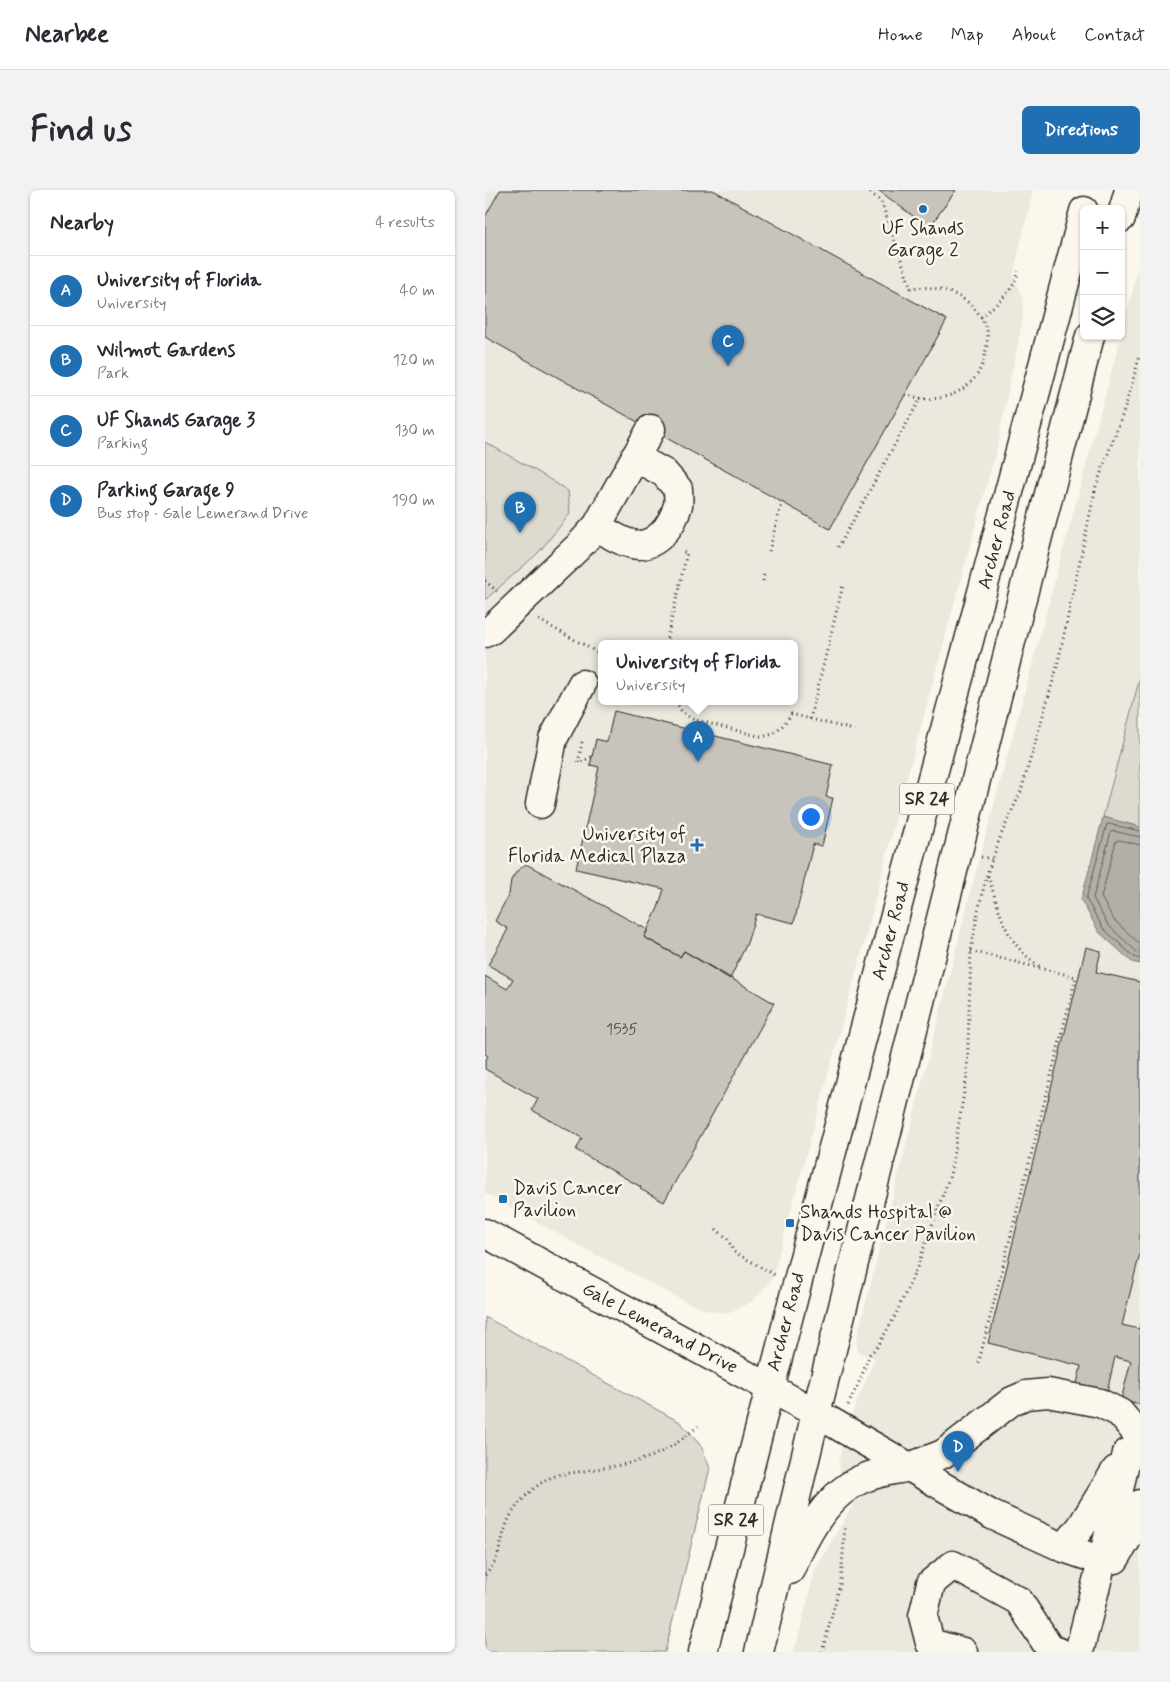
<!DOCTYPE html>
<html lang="en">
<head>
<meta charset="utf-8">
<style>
  :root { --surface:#fff; --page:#f2f2f3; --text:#2b2b33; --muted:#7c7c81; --line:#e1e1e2; --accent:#1f6fb2 }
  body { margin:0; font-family:Mynerve,sans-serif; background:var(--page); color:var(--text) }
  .controls { position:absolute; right:15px; top:15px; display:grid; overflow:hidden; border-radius:8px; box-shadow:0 1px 4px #0004 }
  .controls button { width:45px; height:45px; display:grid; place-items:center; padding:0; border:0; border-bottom:1px solid var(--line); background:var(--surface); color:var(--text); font:25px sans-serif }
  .you { position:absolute; left:325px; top:626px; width:18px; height:18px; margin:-12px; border:4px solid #fff; border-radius:50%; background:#1a73e8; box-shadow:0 0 0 8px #1a73e833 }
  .badge { display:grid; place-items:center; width:32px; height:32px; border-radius:50%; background:var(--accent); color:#fff; font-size:16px; font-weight:700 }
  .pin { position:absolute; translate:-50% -41px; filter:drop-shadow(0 1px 2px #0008) }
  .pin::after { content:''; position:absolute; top:26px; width:18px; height:15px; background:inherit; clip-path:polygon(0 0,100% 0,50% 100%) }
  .popup { position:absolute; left:113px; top:450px; width:200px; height:65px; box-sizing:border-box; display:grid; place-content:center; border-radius:8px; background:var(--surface); filter:drop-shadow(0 1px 4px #0005); font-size:16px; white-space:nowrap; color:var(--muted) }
  .popup b { font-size:19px; color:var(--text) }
  .popup::after { content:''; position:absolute; left:50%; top:100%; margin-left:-10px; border:10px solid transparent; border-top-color:var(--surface) }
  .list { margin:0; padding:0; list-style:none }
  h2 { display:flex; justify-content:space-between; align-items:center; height:65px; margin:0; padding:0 20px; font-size:21px }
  h2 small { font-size:16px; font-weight:400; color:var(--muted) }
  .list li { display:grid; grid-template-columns:32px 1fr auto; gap:15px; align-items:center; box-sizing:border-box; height:70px; padding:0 20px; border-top:1px solid var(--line) }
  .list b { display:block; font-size:19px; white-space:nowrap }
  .list p { margin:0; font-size:16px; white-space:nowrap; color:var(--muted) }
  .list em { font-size:16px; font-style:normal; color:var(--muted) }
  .icon { flex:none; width:28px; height:28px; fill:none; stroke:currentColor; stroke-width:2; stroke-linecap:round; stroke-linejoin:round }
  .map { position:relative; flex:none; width:655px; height:1462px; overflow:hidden; border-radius:8px }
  header { display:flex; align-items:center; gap:30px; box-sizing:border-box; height:70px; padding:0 25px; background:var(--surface); border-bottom:1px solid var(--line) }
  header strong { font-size:24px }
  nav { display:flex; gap:28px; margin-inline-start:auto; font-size:18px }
  .intro { display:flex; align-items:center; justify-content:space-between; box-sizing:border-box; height:120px; padding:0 30px }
  h1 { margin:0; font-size:35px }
  .button { padding:12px 22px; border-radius:8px; background:var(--accent); color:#fff; font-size:18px; font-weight:700 }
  main { display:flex; gap:30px; padding:0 30px }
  aside { flex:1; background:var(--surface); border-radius:8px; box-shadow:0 1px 4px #0004 }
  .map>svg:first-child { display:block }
</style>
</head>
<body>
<header>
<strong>Nearbee</strong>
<nav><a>Home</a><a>Map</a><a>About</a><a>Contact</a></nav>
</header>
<div class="intro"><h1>Find us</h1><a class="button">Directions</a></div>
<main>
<aside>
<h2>Nearby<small>4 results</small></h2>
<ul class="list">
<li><span class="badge">A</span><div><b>University of Florida</b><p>University</p></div><em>40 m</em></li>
<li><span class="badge">B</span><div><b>Wilmot Gardens</b><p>Park</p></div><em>120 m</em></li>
<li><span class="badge">C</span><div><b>UF Shands Garage 3</b><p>Parking</p></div><em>130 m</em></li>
<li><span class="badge">D</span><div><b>Parking Garage 9</b><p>Bus stop · Gale Lemerand Drive</p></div><em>190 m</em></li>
</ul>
</aside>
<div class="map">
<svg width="655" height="1462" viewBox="0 0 655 1462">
  <rect width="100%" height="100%" fill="#fbf7ec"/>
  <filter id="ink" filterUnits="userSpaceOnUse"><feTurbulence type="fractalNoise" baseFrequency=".02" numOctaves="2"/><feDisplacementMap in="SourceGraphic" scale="10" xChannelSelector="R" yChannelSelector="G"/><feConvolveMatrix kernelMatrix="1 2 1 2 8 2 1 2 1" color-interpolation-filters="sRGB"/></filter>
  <g filter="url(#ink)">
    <!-- built -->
    <path fill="#ebe8de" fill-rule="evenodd" d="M 0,0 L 548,0 L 528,86 L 533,96 L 538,109 L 538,129 L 517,230 L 514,250 L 411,628 L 383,739 L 287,1089 L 277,1101 L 266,1112 L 243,1123 L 225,1121 L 205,1114 L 102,1060 L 0,1003 ZM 117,453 L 309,453 L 309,511 L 117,511 Z
      M 655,71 L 655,1462 L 307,1462 L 312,1452 L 330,1380 L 366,1318 L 369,1311 L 367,1303 L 356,1290 L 354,1268 L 367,1224 L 390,1168 L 373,1162 L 371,1151 L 490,685 L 636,146 Z"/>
    <!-- green -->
    <path fill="#dddad0" stroke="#84827e" d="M 0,252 L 53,282 L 83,301 L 85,324 L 53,363 L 0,410 Z
      M 655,487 L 655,637 L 618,627 Z
      M 0,1127 L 195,1232 L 216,1256 L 225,1278 L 180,1462 L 0,1462 Z"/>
    <!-- water -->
    <path fill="#b1afa7" stroke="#7b7a75" d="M 618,627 L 655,637 L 655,774 L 647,772 L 614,742 L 596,710 Z"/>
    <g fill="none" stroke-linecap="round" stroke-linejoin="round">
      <!-- shore -->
      <path stroke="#61605d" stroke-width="1" d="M 655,641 L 624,634 L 622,634 L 601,709 L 618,738 L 649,767 L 655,769
        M 655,647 L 628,641 L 626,642 L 608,708 L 623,735 L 652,762 L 655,763
        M 655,655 L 634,650 L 631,651 L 616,707 L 629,730 L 655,754"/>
    </g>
    <!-- building -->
    <path fill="#c7c4bc" stroke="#2b2b2b" d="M 15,0 L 228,0 L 462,130 L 345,339 L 0,147 L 0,27 Z
      M 393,0 L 471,0 L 444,38 Z
      M 129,521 L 348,575 L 341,607 L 348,608 L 337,656 L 328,654 L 309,733 L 271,724 L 262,753 L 245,789 L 199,761 L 195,767 L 159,747 L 173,718 L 179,699 L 91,679 L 114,577 L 105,575 L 107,567 L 111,549 L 122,552 Z
      M 41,674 L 163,740 L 159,747 L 195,767 L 199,761 L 289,813 L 179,1012 L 155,999 L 156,997 L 91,960 L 97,948 L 47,920 L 53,909 L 0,879 L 0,871 L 3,866 L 0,864 L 0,786 L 22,799 L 28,789 L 3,775 L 23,739 L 10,731 L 24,704 L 26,690 L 32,681 Z
      M 601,757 L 616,761 L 611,782 L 655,792 L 655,1063 L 637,1135 L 654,1139 L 655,1134 L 655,1215 L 636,1210 L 646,1171 L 630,1167 L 621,1206 L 591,1198 L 596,1176 L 503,1153 Z"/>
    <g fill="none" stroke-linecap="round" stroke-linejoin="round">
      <!-- minor casing -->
      <g stroke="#2b2b2b" stroke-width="31">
        <path id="minor" d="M 112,336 C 123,343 134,351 147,354 C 170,360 188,335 193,315 C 194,310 193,304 193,299 L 179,283 L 150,267
          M 0,443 L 6,440 L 93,357 L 112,336 L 166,239
          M 55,614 L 68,549 L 97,494
          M 0,1043 L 331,1223 L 507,1325 L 579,1358 L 617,1371 L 630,1369 L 649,1337 L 655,1314
          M 424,1277 L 458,1264 L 527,1211 L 541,1205 L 563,1203 L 615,1213 L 635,1223 L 655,1247
          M 579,1358 L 596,1337 L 631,1280
          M 478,1462 L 445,1453 L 438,1426 L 446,1393 L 468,1375 L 534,1411 L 565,1459 L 574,1462
          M 594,1462 L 626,1336 L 642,1263"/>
      </g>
      <!-- major casing -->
      <g stroke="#2b2b2b" stroke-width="31">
        <path id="major" d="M 636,28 L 644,0
          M 305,1380 C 321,1344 343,1301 382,1287 C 395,1282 411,1280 424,1277
          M 218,1462 C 338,980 472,501 599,21
          M 274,1462 L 331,1223 L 537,408 L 605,146"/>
      </g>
      <!-- path -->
      <path stroke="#2b2b2b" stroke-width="3" stroke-dasharray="1 4" stroke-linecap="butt" d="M 381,0 L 396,11 L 426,98 C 458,94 492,108 502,141 C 503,148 502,157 500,164 C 495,194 469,210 439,209 C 433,208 426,206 420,204
        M 496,127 C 510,115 531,100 533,81
        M 353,357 C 382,308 407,257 436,208
        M 284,361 L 297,312
        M 0,391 L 12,401
        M 278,391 L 279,385
        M 54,430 L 117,465
        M 181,453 L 202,363 L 195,361
        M 191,511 L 197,522 L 207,529 L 273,546 C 289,548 298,537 306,524 L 369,540
        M 325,529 L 358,395
        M 97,552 L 93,573 L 107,567
        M 496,667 L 508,669
        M 503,686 C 516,724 519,752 554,776
        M 486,761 L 591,787 L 493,1175
        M 231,1039 L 242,1048 L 249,1062 L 290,1085
        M 363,1215 L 376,1188 L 382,1171 L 385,1164 L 393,1156 L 410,1126 L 431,1080 L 465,985 L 482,885 L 486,761 L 493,721 L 502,684 L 516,645 L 536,601 L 557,529 L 572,477 L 611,296 L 640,218 L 655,165
        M 0,1385 C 15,1370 15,1352 22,1333 C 28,1318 43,1302 56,1293 C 70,1283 83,1284 99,1281 C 149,1273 174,1271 213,1236
        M 337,1462 L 356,1391 L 360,1335"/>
      <!-- minor -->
      <use href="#minor" stroke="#fbf7ec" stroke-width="28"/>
      <!-- major -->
      <use href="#major" stroke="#fbf7ec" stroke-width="28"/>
    </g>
  </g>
  <!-- markers -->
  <g fill="#1f6fb2" stroke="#fbf7ec" stroke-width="2">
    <circle cx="438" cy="19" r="5"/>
    <path d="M209.5 647.5h5v5h5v5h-5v5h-5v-5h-5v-5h5z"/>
    <rect x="13" y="1004" width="10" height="10" rx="2.5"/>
    <rect x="300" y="1028" width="10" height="10" rx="2.5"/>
  </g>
  <g text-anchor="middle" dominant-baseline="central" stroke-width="5" stroke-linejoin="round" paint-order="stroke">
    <!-- number labels -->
    <g font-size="16" fill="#52514f">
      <text x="137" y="839">1535</text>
    </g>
    <!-- shield labels -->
    <g fill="#fbf7ec" stroke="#696865" stroke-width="1">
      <rect x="414.5" y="593.5" width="55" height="31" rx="4"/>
      <rect x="223.5" y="1314.5" width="55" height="31" rx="4"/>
    </g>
    <g font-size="18" font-weight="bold" fill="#2b2b2b">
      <text x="442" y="609">SR 24</text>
      <text x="251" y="1330">SR 24</text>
    </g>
    <!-- poi labels -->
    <g font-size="19" fill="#2b2b2b" stroke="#fbf7ec" text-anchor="start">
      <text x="438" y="38" text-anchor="middle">UF Shands<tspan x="438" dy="22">Garage 2</tspan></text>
      <text x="201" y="644" text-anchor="end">University of<tspan x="201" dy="22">Florida Medical Plaza</tspan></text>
      <text x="28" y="998">Davis Cancer<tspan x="28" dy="22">Pavilion</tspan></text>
      <text x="315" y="1022">Shands Hospital @<tspan x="315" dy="22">Davis Cancer Pavilion</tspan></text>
    </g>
    <!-- street labels -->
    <g font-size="19" fill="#2b2b2b" stroke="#fbf7ec">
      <text transform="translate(512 350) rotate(-75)">Archer Road</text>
      <text transform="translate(406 741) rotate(-75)">Archer Road</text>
      <text transform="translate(301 1132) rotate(-75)">Archer Road</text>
      <text transform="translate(175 1138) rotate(28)">Gale Lemerand Drive</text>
    </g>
  </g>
</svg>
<div class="controls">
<button>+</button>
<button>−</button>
<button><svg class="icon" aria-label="layers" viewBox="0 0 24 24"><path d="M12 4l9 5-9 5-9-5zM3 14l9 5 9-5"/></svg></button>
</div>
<div class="you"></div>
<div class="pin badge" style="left:213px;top:572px">A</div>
<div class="popup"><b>University of Florida</b>University</div>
<div class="pin badge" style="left:35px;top:343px">B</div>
<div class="pin badge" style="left:243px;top:176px">C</div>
<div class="pin badge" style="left:473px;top:1282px">D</div>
</div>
</main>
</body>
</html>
